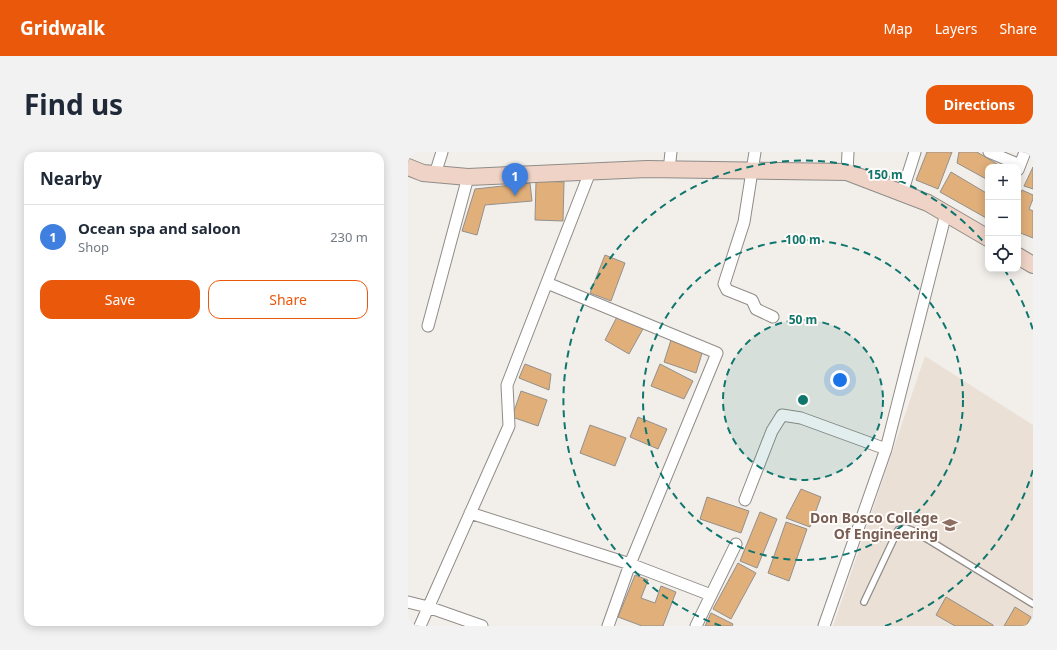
<!DOCTYPE html>
<html lang="en">
<head>
<meta charset="utf-8">
<style>
  :root { --surface:#fff; --page:#f2f2f3; --text:#1f2937; --muted:#747a83; --line:#e0e1e3; --accent:#ea580c }
  body { margin:0; font-family:"Noto Sans",sans-serif; background:var(--page); color:var(--text) }
  .controls { position:absolute; right:12px; top:12px; display:grid; overflow:hidden; border-radius:8px; box-shadow:0 2px 10px #0003 }
  .controls button { width:36px; height:36px; display:grid; place-items:center; padding:0; border:0; border-bottom:1px solid var(--line); background:var(--surface); color:var(--text); font:20px sans-serif }
  .you { position:absolute; left:432px; top:228px; width:14px; height:14px; margin:-10px; border:3px solid #fff; border-radius:50%; background:#1a73e8; box-shadow:0 0 0 6px #1a73e833 }
  .badge { display:grid; place-items:center; width:26px; height:26px; border-radius:50%; background:var(--accent); color:#fff; font-size:13px; font-weight:700 }
  .pin { position:absolute; translate:-50% -33px; filter:drop-shadow(0 1px 2px #0008) }
  .pin::after { content:''; position:absolute; top:21px; width:14px; height:12px; background:inherit; clip-path:polygon(0 0,100% 0,50% 100%) }
  .list { margin:0; padding:0; list-style:none }
  h2 { display:flex; justify-content:space-between; align-items:center; height:52px; margin:0; padding:0 16px; font-size:17px }
  h2 small { font-size:13px; font-weight:400; color:var(--muted) }
  .list li { display:grid; grid-template-columns:26px 1fr auto; gap:12px; align-items:center; box-sizing:border-box; height:64px; padding:0 16px; border-top:1px solid var(--line) }
  .list b { display:block; font-size:15px; white-space:nowrap }
  .list p { margin:0; font-size:13px; white-space:nowrap; color:var(--muted) }
  .list em { font-size:13px; font-style:normal; color:var(--muted) }
  .actions { display:flex; gap:8px; padding:12px 16px }
  .actions a { flex:1; padding:9px 0; border:1px solid var(--accent); border-radius:12px; text-align:center; font-size:14px; color:var(--accent) }
  .actions .main { background:var(--accent); color:#fff }
  .icon { flex:none; width:22px; height:22px; fill:none; stroke:currentColor; stroke-width:2; stroke-linecap:round; stroke-linejoin:round }
  .map { position:relative; flex:none; width:625px; height:474px; overflow:hidden; border-radius:12px }
  header { display:flex; align-items:center; gap:24px; box-sizing:border-box; height:56px; padding:0 20px; background:var(--accent); color:#fff }
  header strong { font-size:19px }
  nav { display:flex; gap:22px; margin-inline-start:auto; font-size:14px }
  .intro { display:flex; align-items:center; justify-content:space-between; box-sizing:border-box; height:96px; padding:0 24px }
  h1 { margin:0; font-size:28px }
  .button { padding:10px 18px; border-radius:12px; background:var(--accent); color:#fff; font-size:14px; font-weight:700 }
  main { display:flex; gap:24px; padding:0 24px }
  aside { flex:1; background:var(--surface); border-radius:12px; box-shadow:0 2px 10px #0003 }
  .map>svg:first-child { display:block }
</style>
</head>
<body>
<header>
<strong>Gridwalk</strong>
<nav><a>Map</a><a>Layers</a><a>Share</a></nav>
</header>
<div class="intro"><h1>Find us</h1><a class="button">Directions</a></div>
<main>
<aside>
<h2>Nearby<small></small></h2>
<ul class="list">
<li><span class="badge" style="background:#3f7fe0">1</span><div><b>Ocean spa and saloon</b><p>Shop</p></div><em>230 m</em></li>
</ul>
<div class="actions"><a class="main">Save</a><a>Share</a></div>
</aside>
<div class="map">
<svg width="625" height="474" viewBox="0 0 625 474">
  <rect width="100%" height="100%" fill="#f2eeea"/>
  <!-- built -->
  <path fill="#eae0d6" d="M 517,204 L 625,273 L 625,474 L 425,474 Z"/>
  <!-- building -->
  <path fill="#e0af7a" stroke="#93908c" d="M 519,0 L 544,0 L 530,37 L 508,28 Z
    M 551,0 L 569,0 L 594,15 L 580,15 L 580,28 L 549,11 Z
    M 625,15 L 625,37 L 616,34 Z
    M 543,20 L 580,42 L 580,67 L 532,40 Z
    M 128,29 L 156,30 L 155,69 L 127,68 Z
    M 122,31 L 124,49 L 77,53 L 69,83 L 54,79 L 67,37 Z
    M 614,38 L 625,43 L 625,47 L 621,57 L 625,59 L 625,86 L 610,80 L 610,46 Z
    M 197,103 L 217,111 L 203,149 L 182,141 Z
    M 210,163 L 235,177 L 221,202 L 197,188 Z
    M 263,188 L 295,198 L 288,221 L 256,210 Z
    M 117,212 L 143,222 L 141,238 L 111,226 Z
    M 252,212 L 285,229 L 276,247 L 243,234 Z
    M 113,239 L 139,248 L 130,274 L 104,265 Z
    M 230,265 L 259,277 L 250,297 L 222,285 Z
    M 182,273 L 218,286 L 207,314 L 172,301 Z
    M 393,337 L 413,345 L 402,375 L 378,366 Z
    M 299,345 L 341,359 L 333,381 L 292,367 Z
    M 352,360 L 369,367 L 349,416 L 332,409 Z
    M 378,370 L 399,377 L 381,429 L 360,421 Z
    M 330,411 L 348,421 L 323,467 L 305,457 Z
    M 227,423 L 240,428 L 233,446 L 247,451 L 253,434 L 268,440 L 255,474 L 234,474 L 210,465 Z
    M 538,445 L 585,473 L 585,474 L 547,474 L 528,463 Z
    M 607,455 L 623,465 L 618,474 L 596,474 Z
    M 303,461 L 325,472 L 324,474 L 297,474 Z"/>
  <g fill="none" stroke-linecap="round" stroke-linejoin="round">
    <!-- lane casing -->
    <g stroke="#908c88" stroke-width="8">
      <path id="lane" d="M 456,450 L 490,378 L 498,376 L 506,379 L 625,452"/>
    </g>
    <!-- street casing -->
    <g stroke="#908c88" stroke-width="13">
      <path id="street" d="M 347,0 L 336,70 L 316,132 L 319,138 L 344,148 L 348,157 L 365,165
        M 581,0 L 612,13
        M 261,18 L 263,0
        M 610,18 L 617,0
        M 439,20 L 440,0
        M 27,22 L 34,0
        M 494,41 L 507,0
        M 139,131 L 309,201 L 222,412 L 200,474
        M 20,174 L 60,25
        M 337,348 L 364,279 L 374,263 L 393,266 L 478,297
        M 62,361 L 222,412 L 303,443
        M 0,450 L 20,455 L 74,474
        M 12,474 L 101,274 L 99,233 L 182,20
        M 288,474 L 328,392
        M 416,474 L 478,297 L 538,61"/>
    </g>
    <!-- secondary casing -->
    <g stroke="#908c88" stroke-width="18">
      <path id="secondary" d="M 0,15 L 15,21 L 60,25 L 239,17 L 439,20 L 520,51 L 580,86
        M 610,104 L 625,113"/>
    </g>
    <!-- lane -->
    <use href="#lane" stroke="#fff" stroke-width="5.5"/>
    <!-- street -->
    <use href="#street" stroke="#fff" stroke-width="11"/>
    <!-- secondary -->
    <use href="#secondary" stroke="#eed3c6" stroke-width="16"/>
  </g>
  <!-- distance rings -->
  <circle cx="395" cy="248" r="80" fill="#0f766e" fill-opacity=".12"/>
  <g fill="none" stroke="#0f766e" stroke-width="2" stroke-dasharray="7 5">
    <circle cx="395" cy="248" r="80"/>
    <circle cx="395" cy="248" r="160"/>
    <path d="M625 318A240 240 0 0 1 477 474M313 474A240 240 0 1 1 579 94M596 117A240 240 0 0 1 625 178"/>
  </g>
  <!-- icons -->
  <defs>
    <g id="university-bare" transform="scale(1.2)"><path d="M0-5L7-2L0 1L-7-2ZM-4 1L0 2.5L4 1V4Q0 6-4 4Z" fill="#8d6e63" stroke="#fffbf8" stroke-width="2.5" paint-order="stroke"/></g>
  </defs>
  <g fill-rule="evenodd">
    <use href="#university-bare" x="542" y="373"/>
  </g>
  <g text-anchor="middle" dominant-baseline="central" stroke-width="4" stroke-linejoin="round" paint-order="stroke">
    <!-- education labels -->
    <g font-size="14" font-weight="bold" fill="#785e54" stroke="#fffbf8" text-anchor="end">
      <text x="530" y="365">Don Bosco College<tspan x="530" dy="16">Of Engineering</tspan></text>
    </g>
  </g>
  <circle cx="395" cy="248" r="6" fill="#0f766e" stroke="#fffbf8" stroke-width="2"/>
  <g font-size="12" text-anchor="middle" font-weight="bold" fill="#0f766e" stroke="#fffbf8" stroke-width="4" stroke-linejoin="round" paint-order="stroke">
    <text x="477" y="27">150 m</text>
    <text x="395" y="92">100 m</text>
    <text x="395" y="172">50 m</text>
  </g>
</svg>
<div class="controls">
<button>+</button>
<button>−</button>
<button><svg class="icon" aria-label="locate" viewBox="0 0 24 24"><circle cx="12" cy="12" r="6"/><path d="M12 2v4M12 18v4M2 12h4M18 12h4"/></svg></button>
</div>
<div class="you"></div>
<div class="pin badge" style="left:107px;top:44px;background:#3f7fe0">1</div>
</div>
</main>
</body>
</html>
